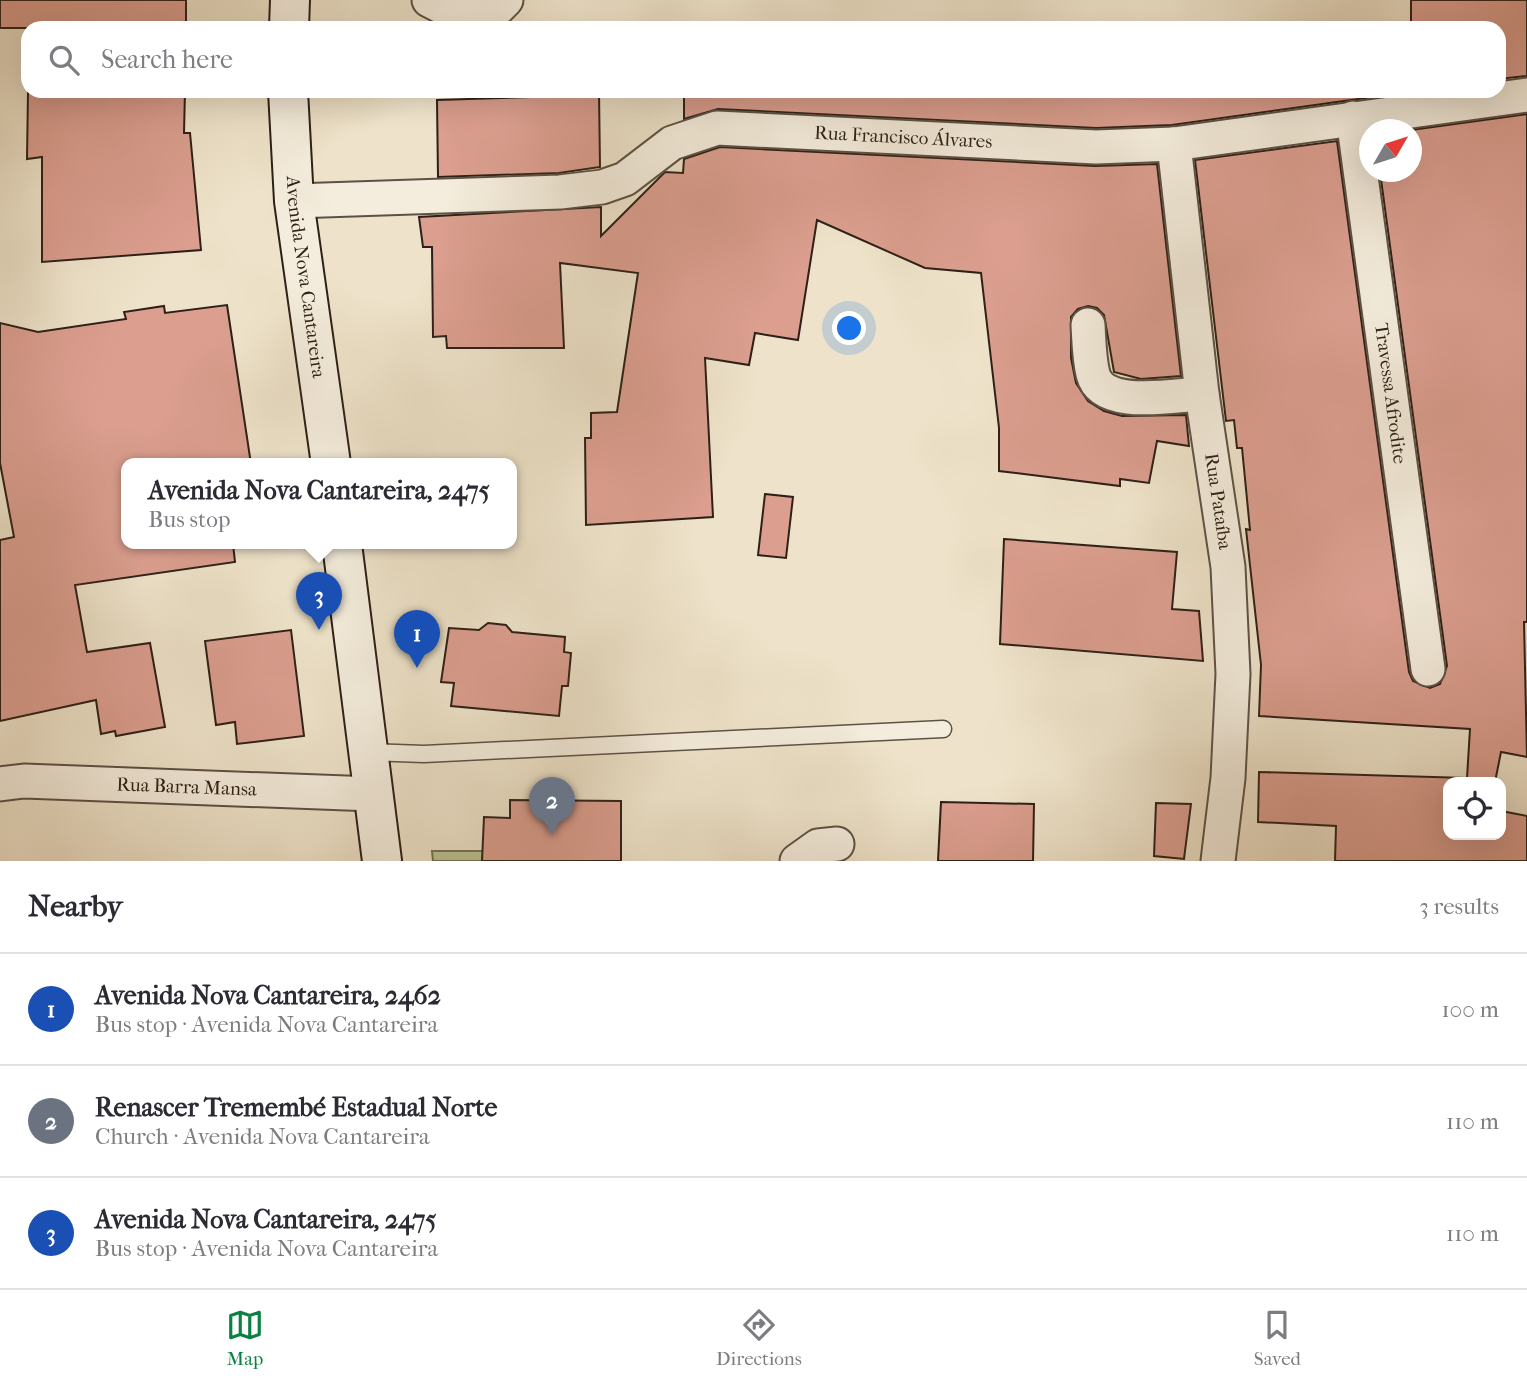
<!DOCTYPE html>
<html lang="en">
<head>
<meta charset="utf-8">
<style>
  :root { --surface:#fff; --page:#f7f7f7; --text:#2b2b33; --muted:#7c7c81; --line:#e1e1e2; --accent:#0b8043 }
  body { margin:0; font-family:"IM FELL French Canon",serif; background:var(--page); color:var(--text) }
  .controls { position:absolute; right:21px; bottom:21px; display:grid; overflow:hidden; border-radius:14px; box-shadow:0 7px 28px #0002 }
  .controls button { width:63px; height:63px; display:grid; place-items:center; padding:0; border:0; border-bottom:2px solid var(--line); background:var(--surface); color:var(--text); font:35px sans-serif }
  .compass { position:absolute; left:1359px; top:119px; width:63px; height:63px; border-radius:50%; background:var(--surface); box-shadow:0 7px 28px #0002; rotate:51deg }
  .you { position:absolute; left:850px; top:329px; width:24px; height:24px; margin:-18px; border:5px solid #fff; border-radius:50%; background:#1a73e8; box-shadow:0 0 0 10px #1a73e833 }
  .badge { display:grid; place-items:center; width:46px; height:46px; border-radius:50%; background:var(--accent); color:#fff; font-size:23px; font-weight:700 }
  .pin { position:absolute; translate:-50% -58px; filter:drop-shadow(0 2px 4px #0008) }
  .pin::after { content:''; position:absolute; top:37px; width:24px; height:21px; background:inherit; clip-path:polygon(0 0,100% 0,50% 100%) }
  .popup { position:absolute; left:121px; top:458px; width:396px; height:91px; box-sizing:border-box; display:grid; place-content:center; border-radius:14px; background:var(--surface); filter:drop-shadow(0 2px 5px #0005); font-size:23px; white-space:nowrap; color:var(--muted) }
  .popup b { font-size:26px; color:var(--text) }
  .popup::after { content:''; position:absolute; left:50%; top:100%; margin-left:-14px; border:14px solid transparent; border-top-color:var(--surface) }
  .list { margin:0; padding:0; list-style:none }
  h2 { display:flex; justify-content:space-between; align-items:center; height:91px; margin:0; padding:0 28px; font-size:30px }
  h2 small { font-size:23px; font-weight:400; color:var(--muted) }
  .list li { display:grid; grid-template-columns:46px 1fr auto; gap:21px; align-items:center; box-sizing:border-box; height:112px; padding:0 28px; border-top:2px solid var(--line) }
  .list b { display:block; font-size:26px; white-space:nowrap }
  .list p { margin:0; font-size:23px; white-space:nowrap; color:var(--muted) }
  .list em { font-size:23px; font-style:normal; color:var(--muted) }
  .icon { flex:none; width:38px; height:38px; fill:none; stroke:currentColor; stroke-width:2; stroke-linecap:round; stroke-linejoin:round }
  .map { position:relative; flex:none; width:1527px; height:861px; overflow:hidden }
  .search { position:absolute; background:var(--surface); box-shadow:0 7px 28px #0002; left:21px; right:21px; top:21px; height:77px; display:flex; align-items:center; gap:18px; box-sizing:border-box; padding:0 24px; border-radius:21px; color:var(--muted); font-size:26px }
  .sheet { height:427px; background:var(--surface) }
  nav { display:flex; justify-content:space-around; align-items:center; box-sizing:border-box; height:98px; border-top:2px solid var(--line); background:var(--surface); font-size:19px; color:var(--muted) }
  nav a { display:grid; justify-items:center; gap:4px }
  nav .on { color:var(--accent) }
  .map>svg:first-child { display:block }
</style>
</head>
<body>
<div class="map">
<svg width="1527" height="861" viewBox="0 0 1527 861">
  <rect width="100%" height="100%" fill="#eee3ca"/>
  <filter id="stains"><feTurbulence type="fractalNoise" baseFrequency=".00286" numOctaves="4"/><feColorMatrix values="0 0 0 0 .2 0 0 0 0 .09 0 0 0 0 .02 0 0 0 .5 -.17"/></filter>
  <radialGradient id="worn" r=".72"><stop offset=".6" stop-color="#630" stop-opacity="0"/><stop offset="1" stop-color="#630" stop-opacity=".3"/></radialGradient>
  <!-- green -->
  <path fill="#bbc395" stroke="#747256" stroke-width="2" d="M 432,851 L 483,851 L 482,861 L 433,861 Z"/>
  <!-- building -->
  <path fill="#db9e8f" stroke="#2e2017" stroke-width="2" d="M 0,0 L 186,0 L 186,28 L 0,28 Z
    M 1411,0 L 1527,0 L 1527,76 L 1499,79 L 1499,28 L 1411,28 Z
    M 28,91 L 185,91 L 184,133 L 190,133 L 201,250 L 42,262 L 42,157 L 27,159 Z
    M 560,91 L 599,91 L 600,167 L 559,173 L 438,177 L 437,100 L 560,96 Z
    M 684,91 L 1416,91 L 1172,125 L 1096,128 L 718,109 L 684,119 Z
    M 1527,114 L 1527,622 L 1524,622 L 1527,757 L 1501,752 L 1495,782 L 1448,782 L 1448,835 L 1501,835 L 1501,811 L 1527,816 L 1527,861 L 1335,861 L 1336,826 L 1258,822 L 1259,772 L 1467,778 L 1470,729 L 1259,716 L 1261,665 L 1246,529 L 1250,530 L 1242,448 L 1237,448 L 1234,420 L 1226,421 L 1195,160 L 1337,141 L 1409,672 L 1413,681 L 1430,688 L 1440,684 L 1447,666 L 1380,172 L 1411,172 L 1411,130 Z
    M 720,147 L 1095,166 L 1157,164 L 1181,376 L 1141,379 L 1114,372 L 1104,315 L 1097,308 L 1088,306 L 1078,309 L 1071,317 L 1071,358 L 1076,383 L 1088,401 L 1104,411 L 1122,416 L 1186,415 L 1189,446 L 1157,441 L 1149,483 L 1120,479 L 1120,486 L 999,471 L 999,428 L 981,273 L 925,268 L 817,220 L 798,340 L 755,333 L 749,365 L 705,358 L 713,517 L 586,525 L 585,438 L 591,438 L 591,413 L 617,412 L 638,273 L 560,263 L 564,348 L 447,348 L 446,336 L 433,337 L 432,247 L 423,247 L 419,217 L 601,207 L 601,236 L 665,172 L 683,173 L 684,159 Z
    M 227,305 L 251,464 L 127,464 L 127,544 L 233,544 L 235,562 L 75,585 L 87,652 L 150,643 L 165,727 L 116,736 L 115,731 L 101,734 L 96,700 L 0,721 L 0,540 L 14,537 L 0,463 L 0,323 L 38,332 L 126,319 L 124,312 L 164,306 L 165,313 Z
    M 765,494 L 793,497 L 786,558 L 758,555 Z
    M 1004,539 L 1177,552 L 1172,609 L 1199,611 L 1203,661 L 1000,644 Z
    M 488,623 L 506,625 L 512,632 L 565,637 L 564,652 L 571,653 L 568,686 L 562,686 L 559,716 L 451,706 L 454,683 L 441,682 L 449,628 L 479,630 Z
    M 291,630 L 304,736 L 237,744 L 235,722 L 216,725 L 205,641 Z
    M 510,800 L 621,801 L 621,861 L 482,861 L 484,817 L 510,818 Z
    M 941,802 L 1034,804 L 1033,861 L 938,861 Z
    M 1156,803 L 1191,804 L 1184,859 L 1154,856 Z"/>
  <g fill="none" stroke-linecap="round" stroke-linejoin="round">
    <!-- lane casing -->
    <g stroke="#5e5144" stroke-width="19">
      <path id="lane" d="M 368,752 L 424,754 L 943,729"/>
    </g>
    <!-- street casing -->
    <g stroke="#5e5144" stroke-width="37">
      <g id="street">
        <path d="M 429,0 L 462,17 L 498,8 L 506,0"/>
        <path id="s1" d="M 1353,118 L 1428,669"/>
        <path id="s2" d="M 1174,144 L 1202,394 L 1228,567 L 1233,674 L 1228,778 L 1218,861"/>
        <path id="s3" d="M 294,201 L 560,192 L 602,187 L 625,179 L 672,143 L 717,128 L 1096,147 L 1174,144 L 1527,95"/>
        <path d="M 1088,325 C 1089,341 1089,358 1093,374 C 1102,410 1173,395 1202,394"/>
        <path id="s4" d="M 0,784 L 24,781 L 373,794"/>
        <path d="M 797,861 L 818,846 L 837,844"/>
      </g>
    </g>
    <!-- secondary casing -->
    <g stroke="#2e2017" stroke-width="42">
      <g id="secondary">
        <path d="M 289,28 L 290,0"/>
        <path id="s5" d="M 288,91 L 294,201 L 331,464"/>
        <path d="M 342,544 L 382,861"/>
      </g>
    </g>
    <!-- lane -->
    <use href="#lane" stroke="#f4eddd" stroke-width="16"/>
    <!-- street -->
    <use href="#street" stroke="#f4eddd" stroke-width="33"/>
    <!-- secondary -->
    <use href="#secondary" stroke="#f4eddd" stroke-width="38"/>
  </g>
  <g text-anchor="middle" dominant-baseline="central" stroke-width="5" stroke-linejoin="round" paint-order="stroke">
    <!-- street labels -->
    <g font-size="19" fill="#2e2017" stroke="#f4eddd">
      <text stroke="none"><textPath href="#s3" startOffset="626">Rua Francisco Álvares</textPath></text>
      <text stroke="none"><textPath href="#s5" startOffset="187">Avenida Nova Cantareira</textPath></text>
      <text stroke="none"><textPath href="#s1" startOffset="278">Travessa Afrodite</textPath></text>
      <text stroke="none"><textPath href="#s2" startOffset="360">Rua Pataíba</textPath></text>
      <text stroke="none"><textPath href="#s4" startOffset="187">Rua Barra Mansa</textPath></text>
    </g>
  </g>
  <rect width="100%" height="100%" filter="url(#stains)"/>
  <rect width="100%" height="100%" fill="url(#worn)"/>
</svg>
<div class="controls">
<button><svg class="icon" aria-label="locate" viewBox="0 0 24 24"><circle cx="12" cy="12" r="6"/><path d="M12 2v4M12 18v4M2 12h4M18 12h4"/></svg></button>
</div>
<svg class="compass" viewBox="-18 -18 36 36"><path d="M0-13l5 13h-10z" fill="#e53935"/><path d="M0 13l5-13h-10z" fill="#7c7c81"/></svg>
<div class="you"></div>
<div class="pin badge" style="left:417px;top:668px;background:#1a4fb4">1</div>
<div class="pin badge" style="left:552px;top:835px;background:#6b7280">2</div>
<div class="pin badge" style="left:319px;top:630px;background:#1a4fb4">3</div>
<div class="popup"><b>Avenida Nova Cantareira, 2475</b>Bus stop</div>
<div class="search"><svg class="icon" aria-label="search" viewBox="0 0 24 24"><circle cx="10" cy="10" r="6"/><path d="M15 15l6 6"/></svg>Search here</div>
</div>
<section class="sheet">
<h2>Nearby<small>3 results</small></h2>
<ul class="list">
<li><span class="badge" style="background:#1a4fb4">1</span><div><b>Avenida Nova Cantareira, 2462</b><p>Bus stop · Avenida Nova Cantareira</p></div><em>100 m</em></li>
<li><span class="badge" style="background:#6b7280">2</span><div><b>Renascer Tremembé Estadual Norte</b><p>Church · Avenida Nova Cantareira</p></div><em>110 m</em></li>
<li><span class="badge" style="background:#1a4fb4">3</span><div><b>Avenida Nova Cantareira, 2475</b><p>Bus stop · Avenida Nova Cantareira</p></div><em>110 m</em></li>
</ul>
</section>
<nav>
<a class="on"><svg class="icon" aria-label="map" viewBox="0 0 24 24"><path d="M3 6l6-2 6 2 6-2v14l-6 2-6-2-6 2zM9 4v14M15 6v14"/></svg>Map</a>
<a><svg class="icon" aria-label="directions" viewBox="0 0 24 24"><path d="M12 3l9 9-9 9-9-9zM9 14v-3h6M13 9l2 2-2 2"/></svg>Directions</a>
<a><svg class="icon" aria-label="saved" viewBox="0 0 24 24"><path d="M7 4h10v16l-5-4-5 4z"/></svg>Saved</a>
</nav>
</body>
</html>
